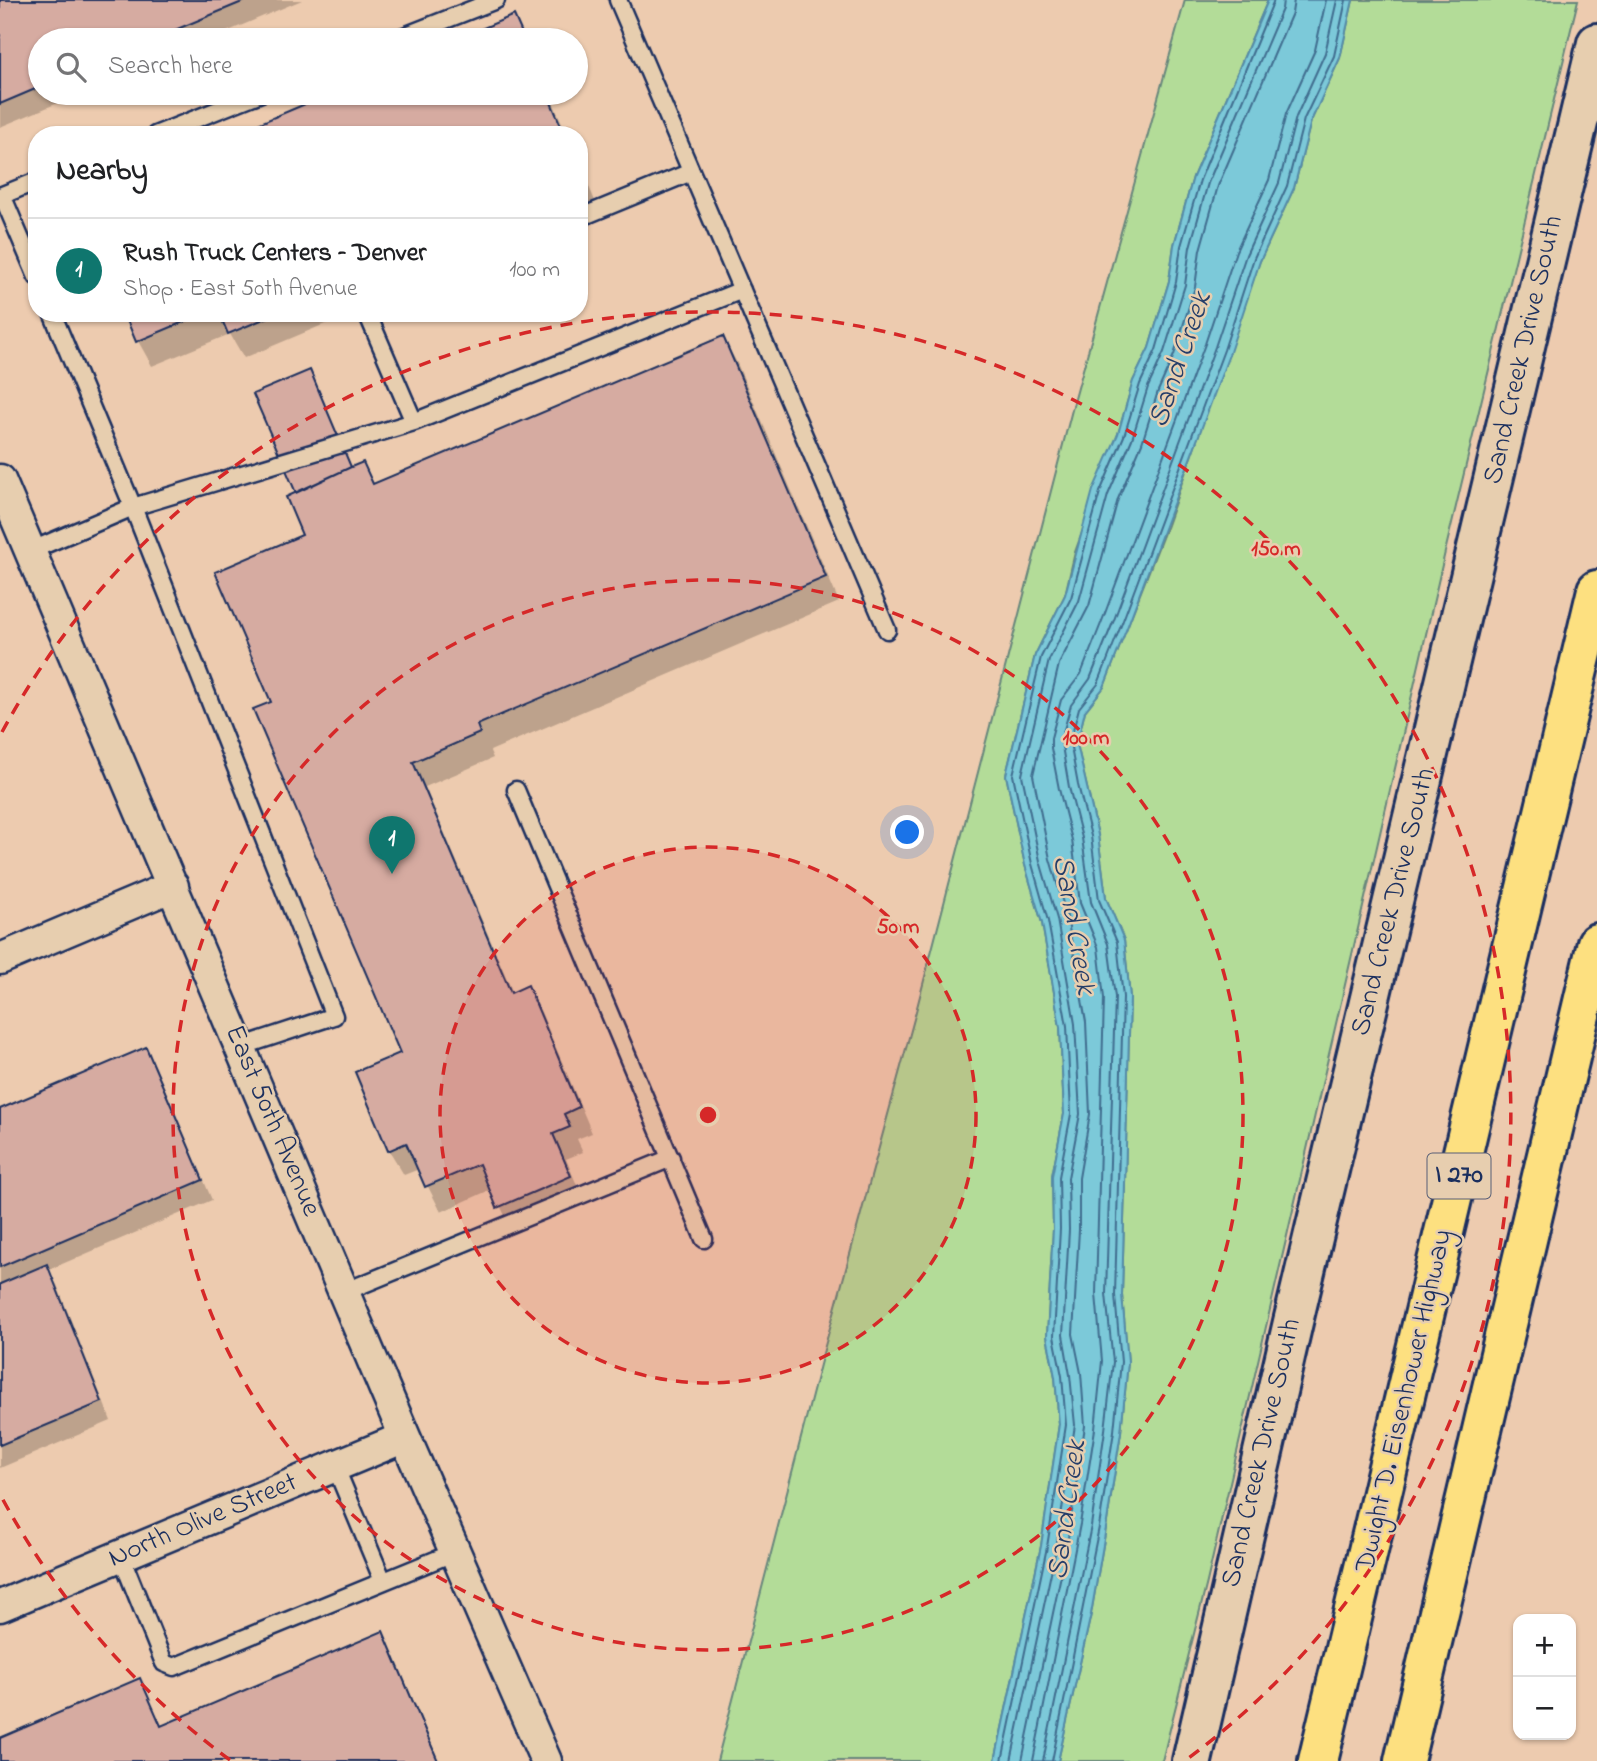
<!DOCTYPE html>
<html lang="en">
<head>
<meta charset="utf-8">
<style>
  :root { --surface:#fff; --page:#f6f6f6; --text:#202124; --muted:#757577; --line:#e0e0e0; --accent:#0f766e }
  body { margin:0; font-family:"Indie Flower",sans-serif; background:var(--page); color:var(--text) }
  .controls { position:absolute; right:21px; bottom:21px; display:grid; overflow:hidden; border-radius:14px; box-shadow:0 2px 5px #0004 }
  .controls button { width:63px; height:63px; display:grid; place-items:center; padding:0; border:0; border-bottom:2px solid var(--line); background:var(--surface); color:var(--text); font:35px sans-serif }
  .you { position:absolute; left:908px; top:833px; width:24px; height:24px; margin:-18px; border:5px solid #fff; border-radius:50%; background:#1a73e8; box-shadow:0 0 0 10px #1a73e833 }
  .badge { display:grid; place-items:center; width:46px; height:46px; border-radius:50%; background:var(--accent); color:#fff; font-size:23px; font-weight:700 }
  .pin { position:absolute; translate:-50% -58px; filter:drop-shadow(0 2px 4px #0008) }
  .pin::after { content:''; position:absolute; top:37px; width:24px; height:21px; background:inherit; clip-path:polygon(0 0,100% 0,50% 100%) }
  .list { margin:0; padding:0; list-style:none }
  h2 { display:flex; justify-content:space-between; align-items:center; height:91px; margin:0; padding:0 28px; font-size:30px }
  h2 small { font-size:23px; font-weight:400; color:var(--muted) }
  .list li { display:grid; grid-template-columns:46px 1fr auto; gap:21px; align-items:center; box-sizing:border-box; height:105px; padding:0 28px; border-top:2px solid var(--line) }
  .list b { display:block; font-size:26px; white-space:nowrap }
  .list p { margin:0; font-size:23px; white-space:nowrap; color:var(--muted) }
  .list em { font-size:23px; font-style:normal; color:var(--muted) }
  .icon { flex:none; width:38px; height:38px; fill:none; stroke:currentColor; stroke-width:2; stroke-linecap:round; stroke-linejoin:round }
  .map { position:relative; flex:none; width:1597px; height:1761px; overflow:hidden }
  .search { position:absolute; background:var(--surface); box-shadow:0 2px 5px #0004; left:28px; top:28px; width:560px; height:77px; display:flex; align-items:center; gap:18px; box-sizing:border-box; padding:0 24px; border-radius:38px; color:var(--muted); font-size:26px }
  .panel { position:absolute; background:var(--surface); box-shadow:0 2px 5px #0004; left:28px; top:126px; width:560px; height:196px; border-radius:28px }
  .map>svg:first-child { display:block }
</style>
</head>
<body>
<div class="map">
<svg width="1597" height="1761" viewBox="0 0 1597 1761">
  <rect width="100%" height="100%" fill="#edcbaf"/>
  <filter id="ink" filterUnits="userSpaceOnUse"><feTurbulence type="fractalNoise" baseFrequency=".0143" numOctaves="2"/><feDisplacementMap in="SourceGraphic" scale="14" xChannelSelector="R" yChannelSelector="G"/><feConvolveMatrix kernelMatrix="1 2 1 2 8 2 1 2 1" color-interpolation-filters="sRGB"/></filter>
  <g filter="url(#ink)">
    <!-- green -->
    <path fill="#b3dc98" stroke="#67867b" stroke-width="2" d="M 1185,0 L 1268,0 L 1193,177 L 1174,245 L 1169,281 L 1149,348 L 1133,381 L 1118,434 L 1075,552 L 1065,595 L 1035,655 L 1006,775 L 1025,865 L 1042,923 L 1060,1027 L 1064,1114 L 1052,1176 L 1053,1229 L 1047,1336 L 1055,1377 L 1059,1424 L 1041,1546 L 995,1761 L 717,1761 L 822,1357 L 914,1019 L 1073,406 Z
      M 1353,0 L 1578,0 L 1445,552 L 1207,1582 L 1162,1761 L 1058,1761 L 1091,1614 L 1106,1528 L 1121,1432 L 1128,1362 L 1122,1295 L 1130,997 L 1124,940 L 1106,898 L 1098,835 L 1077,744 L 1085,711 L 1104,687 L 1128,625 L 1167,525 L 1260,261 L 1294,188 L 1311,121 L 1340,58 Z"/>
    <!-- water -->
    <path fill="#7bc9d9" stroke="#558ba8" stroke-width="2" d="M 1268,0 L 1353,0 L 1340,58 L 1311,121 L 1294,188 L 1260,261 L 1230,352 L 1128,625 L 1104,687 L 1085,711 L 1077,744 L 1098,835 L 1106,898 L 1124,940 L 1130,997 L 1122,1295 L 1128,1362 L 1121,1432 L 1106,1528 L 1091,1614 L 1058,1761 L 995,1761 L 1041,1546 L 1059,1424 L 1055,1377 L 1047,1336 L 1053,1229 L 1052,1176 L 1064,1114 L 1060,1027 L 1042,923 L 1025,865 L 1006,775 L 1035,655 L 1065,595 L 1093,490 L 1118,434 L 1133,381 L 1149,348 L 1169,281 L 1174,245 L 1193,177 Z"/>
    <!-- shadow -->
    <path fill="#0003" d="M 0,0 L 302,0 L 207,40 L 40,40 L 40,93 L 82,93 L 0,127 Z
      M 513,17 L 527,40 L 459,40 Z
      M 336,93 L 549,93 L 567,135 L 237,135 Z
      M 579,163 L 598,208 L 579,217 Z
      M 126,313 L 351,313 L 244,358 L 230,334 L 152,366 L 138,341 Z
      M 723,338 L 737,363 L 839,602 L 490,751 L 493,758 L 425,787 L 513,993 L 527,988 L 541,1012 L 592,1133 L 577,1139 L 583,1152 L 566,1159 L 584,1202 L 513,1232 L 492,1189 L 441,1212 L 419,1169 L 404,1175 L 389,1150 L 402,1053 L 273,703 L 305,536 L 351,469 L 363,464 L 375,485 Z
      M 145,1049 L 156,1068 L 212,1200 L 48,1270 L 57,1285 L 111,1421 L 0,1468 L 0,1111 Z
      M 382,1634 L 393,1652 L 439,1761 L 0,1761 L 0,1740 L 139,1680 L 162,1728 Z"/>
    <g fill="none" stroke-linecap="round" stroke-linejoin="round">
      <!-- shore -->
      <path stroke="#416d8f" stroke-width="2" d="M 1002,1761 L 1047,1547 L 1066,1425 L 1062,1376 L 1054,1336 L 1060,1229 L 1059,1177 L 1071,1114 L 1067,1026 L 1048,921 L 1032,864 L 1013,775 L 1041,657 L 1071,598 L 1100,492 L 1124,436 L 1140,384 L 1156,350 L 1176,282 L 1181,246 L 1200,180 L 1274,0
        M 1011,1761 L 1056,1549 L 1075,1425 L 1070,1375 L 1063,1335 L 1069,1230 L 1068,1178 L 1080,1114 L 1075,1024 L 1057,919 L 1040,861 L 1022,775 L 1049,660 L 1079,601 L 1108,495 L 1132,439 L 1148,387 L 1164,352 L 1185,285 L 1190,247 L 1208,183 L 1282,9 L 1283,0
        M 1022,1761 L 1066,1551 L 1085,1426 L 1081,1373 L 1073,1334 L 1079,1230 L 1079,1178 L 1090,1114 L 1086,1022 L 1067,917 L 1050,859 L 1033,775 L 1059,664 L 1089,606 L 1118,499 L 1142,443 L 1158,391 L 1174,355 L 1195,287 L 1200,250 L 1218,186 L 1292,13 L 1294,0
        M 1033,1761 L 1080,1524 L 1095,1429 L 1102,1361 L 1096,1294 L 1104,998 L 1098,947 L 1080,903 L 1072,840 L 1059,789 L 1051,748 L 1051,738 L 1061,700 L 1081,674 L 1104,616 L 1205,344 L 1236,251 L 1269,180 L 1286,114 L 1315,50 L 1326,0
        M 1043,1761 L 1091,1526 L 1105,1430 L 1113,1362 L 1106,1294 L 1115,997 L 1108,944 L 1091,902 L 1082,838 L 1069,787 L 1061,740 L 1071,705 L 1090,679 L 1114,620 L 1215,347 L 1246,255 L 1279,183 L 1296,117 L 1325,53 L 1337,0
        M 1052,1761 L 1099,1527 L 1114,1431 L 1121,1362 L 1115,1295 L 1123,997 L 1117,942 L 1099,900 L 1091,836 L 1078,785 L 1070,742 L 1079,708 L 1098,684 L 1122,623 L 1224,350 L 1254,258 L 1287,186 L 1304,119 L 1334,56 L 1346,0"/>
    </g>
    <!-- building -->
    <path fill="#d6aba1" stroke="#1b2f5e" stroke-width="2" d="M 0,0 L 247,0 L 151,40 L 40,40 L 40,87 L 0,104 Z
      M 514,15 L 525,40 L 455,40 Z
      M 331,93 L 547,93 L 565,135 L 232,135 Z
      M 124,313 L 205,313 L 136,342 Z
      M 219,313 L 278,313 L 228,334 Z
      M 723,336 L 826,577 L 477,725 L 480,733 L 413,762 L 511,993 L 528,985 L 579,1107 L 564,1114 L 570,1127 L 553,1134 L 571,1176 L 497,1208 L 479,1164 L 425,1187 L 406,1143 L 388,1151 L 355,1072 L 400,1053 L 253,709 L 271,702 L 215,572 L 302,535 L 286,497 L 351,467 L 363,462 L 373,484 Z
      M 310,370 L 351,467 L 296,493 L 253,394 Z
      M 146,1047 L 203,1180 L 0,1267 L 0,1109 Z
      M 47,1264 L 102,1402 L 0,1445 L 0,1284 Z
      M 383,1631 L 438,1761 L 0,1761 L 0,1738 L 140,1678 L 161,1726 Z"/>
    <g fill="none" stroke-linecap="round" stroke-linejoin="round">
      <!-- service casing -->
      <g stroke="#1b2f5e" stroke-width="21">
        <path id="service" d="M 618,0 L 887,630
          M 394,40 L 496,0
          M 155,135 L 261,93
          M 2,195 L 37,277
          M 0,196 L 37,181
          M 579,218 L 691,172
          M 52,313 L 133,507 L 334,1016 L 240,1047
          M 367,313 L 414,422 L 742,290
          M 30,551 L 133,507 L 414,422
          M 516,790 L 704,1239
          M 344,1292 L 671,1158
          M 335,1466 L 383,1581
          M 121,1556 L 164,1663 L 174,1667 L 455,1552"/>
      </g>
      <!-- minor casing -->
      <g stroke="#1b2f5e" stroke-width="35">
        <path id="minor" d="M 0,480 L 405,1437 L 546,1761
          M 0,959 L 173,886
          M 0,1606 L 405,1437"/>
      </g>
      <!-- secondary casing -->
      <g stroke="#1b2f5e" stroke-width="44">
        <path id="secondary" d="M 1192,1761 L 1293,1322 L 1597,43"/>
      </g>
      <!-- motorway casing -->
      <g stroke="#1b2f5e" stroke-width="44">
        <path id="motorway" d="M 1318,1761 L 1597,590
          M 1404,1761 L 1597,943"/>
      </g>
      <!-- service -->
      <use href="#service" stroke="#e7ceaf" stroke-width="16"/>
      <!-- minor -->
      <use href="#minor" stroke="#e7ceaf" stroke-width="30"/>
      <!-- secondary -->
      <use href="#secondary" stroke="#e7ceaf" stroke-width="38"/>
      <!-- motorway -->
      <use href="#motorway" stroke="#fde080" stroke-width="38"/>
    </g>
  </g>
  <!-- distance rings -->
  <circle cx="708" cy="1115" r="268" fill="#d62828" fill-opacity=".12"/>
  <g fill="none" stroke="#d62828" stroke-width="3.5" stroke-dasharray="12 9">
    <circle cx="708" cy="1115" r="268"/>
    <circle cx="708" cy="1115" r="535"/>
    <path d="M230 1760A803 803 0 0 1 2 1498M2 732A803 803 0 1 1 1186 1760"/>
  </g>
  <g text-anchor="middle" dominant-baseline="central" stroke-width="5" stroke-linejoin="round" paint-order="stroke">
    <!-- shield labels -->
    <rect fill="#e7ceaf" stroke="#585f76" stroke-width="2" x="1427.5" y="1153.5" width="63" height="45" rx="5"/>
    <g font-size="26" font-weight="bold" fill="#1b2f5e">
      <text x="1459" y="1176">I 270</text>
    </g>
    <!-- street labels -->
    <g font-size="28" fill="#1b2f5e" stroke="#e7ceaf">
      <text transform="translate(1524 350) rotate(-77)">Sand Creek Drive South</text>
      <text transform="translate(1394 902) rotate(-76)">Sand Creek Drive South</text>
      <text transform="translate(272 1121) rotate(67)">East 50th Avenue</text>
      <text transform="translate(1405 1401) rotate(-77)">Dwight D. Eisenhower Highway</text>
      <text transform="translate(1262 1453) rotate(-77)">Sand Creek Drive South</text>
      <text transform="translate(203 1521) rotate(-23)">North Olive Street</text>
    </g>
    <!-- water labels -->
    <g font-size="30" font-style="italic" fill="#253e6a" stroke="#e7ceaf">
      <text transform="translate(1181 360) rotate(-71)">Sand Creek</text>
      <text transform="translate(1073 925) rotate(80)">Sand Creek</text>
      <text transform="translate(1068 1510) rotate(-82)">Sand Creek</text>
    </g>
  </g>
  <circle cx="708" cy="1115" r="10" fill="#d62828" stroke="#e7ceaf" stroke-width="3.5"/>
  <g font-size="21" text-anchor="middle" font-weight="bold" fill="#d62828" stroke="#e7ceaf" stroke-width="5" stroke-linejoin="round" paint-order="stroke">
    <text x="1276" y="555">150 m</text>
    <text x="1086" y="744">100 m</text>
    <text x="898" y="933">50 m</text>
  </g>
</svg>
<div class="controls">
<button>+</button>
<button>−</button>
</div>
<div class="you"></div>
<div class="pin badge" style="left:392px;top:874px">1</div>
<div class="search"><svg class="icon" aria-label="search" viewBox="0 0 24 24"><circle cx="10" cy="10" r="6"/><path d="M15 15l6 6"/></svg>Search here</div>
<section class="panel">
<h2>Nearby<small></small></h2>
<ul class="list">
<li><span class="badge">1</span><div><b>Rush Truck Centers – Denver</b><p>Shop · East 50th Avenue</p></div><em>100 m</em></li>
</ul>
</section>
</div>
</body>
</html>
